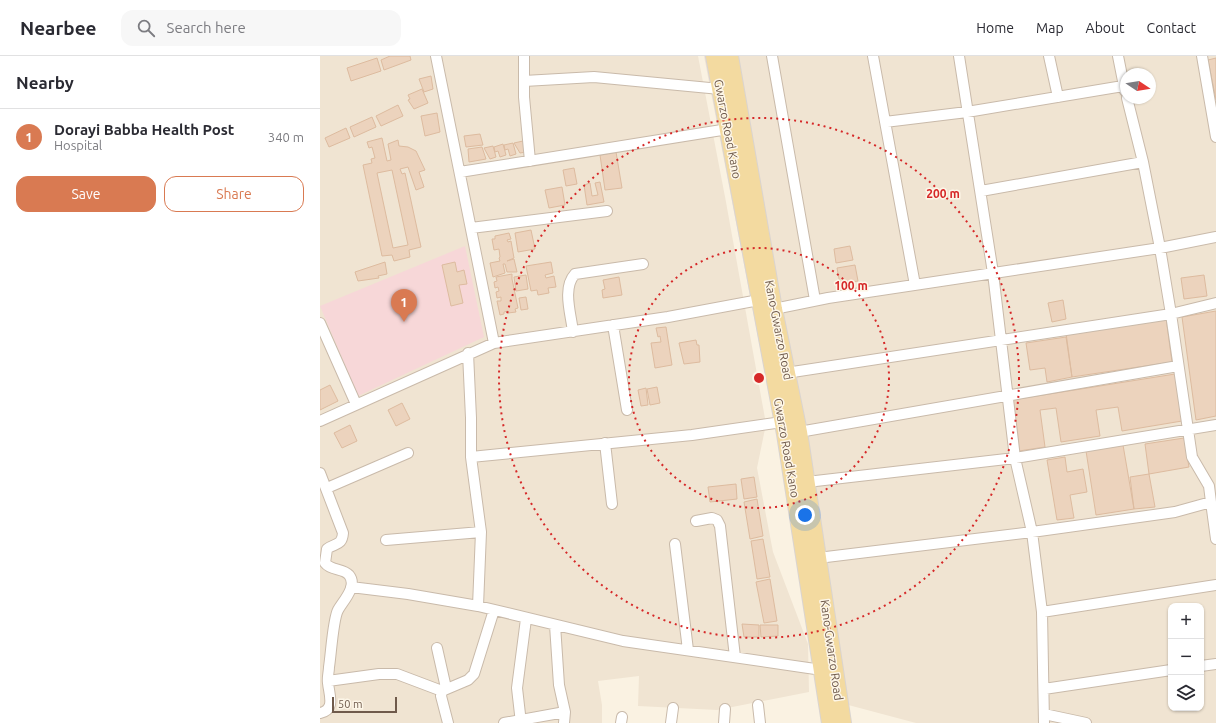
<!DOCTYPE html>
<html lang="en">
<head>
<meta charset="utf-8">
<style>
  :root { --surface:#fff; --page:#f7f7f7; --text:#2b2b33; --muted:#7c7c81; --line:#e1e1e2; --accent:#d97a52 }
  body { margin:0; font-family:Ubuntu,sans-serif; background:var(--page); color:var(--text) }
  .controls { position:absolute; right:12px; bottom:12px; display:grid; overflow:hidden; border-radius:8px; box-shadow:0 1px 3px #0004 }
  .controls button { width:36px; height:36px; display:grid; place-items:center; padding:0; border:0; border-bottom:1px solid var(--line); background:var(--surface); color:var(--text); font:20px sans-serif }
  .compass { position:absolute; left:800px; top:12px; width:36px; height:36px; border-radius:50%; background:var(--surface); box-shadow:0 1px 3px #0004; rotate:102deg }
  .scale { position:absolute; left:12px; bottom:10px; width:65px; box-sizing:border-box; padding-left:4px; border:2px solid #6f5a4b; border-top:0; font-size:11px; line-height:14px; white-space:nowrap; color:#6f5a4b; -webkit-text-stroke:3px #fdf6e8; paint-order:stroke }
  .you { position:absolute; left:485px; top:459px; width:14px; height:14px; margin:-10px; border:3px solid #fff; border-radius:50%; background:#1a73e8; box-shadow:0 0 0 6px #1a73e833 }
  .badge { display:grid; place-items:center; width:26px; height:26px; border-radius:50%; background:var(--accent); color:#fff; font-size:13px; font-weight:700 }
  .pin { position:absolute; translate:-50% -33px; filter:drop-shadow(0 1px 2px #0008) }
  .pin::after { content:''; position:absolute; top:21px; width:14px; height:12px; background:inherit; clip-path:polygon(0 0,100% 0,50% 100%) }
  .list { margin:0; padding:0; list-style:none }
  h2 { display:flex; justify-content:space-between; align-items:center; height:52px; margin:0; padding:0 16px; font-size:17px }
  h2 small { font-size:13px; font-weight:400; color:var(--muted) }
  .list li { display:grid; grid-template-columns:26px 1fr auto; gap:12px; align-items:center; box-sizing:border-box; height:56px; padding:0 16px; border-top:1px solid var(--line) }
  .list b { display:block; font-size:15px; white-space:nowrap }
  .list p { margin:0; font-size:13px; white-space:nowrap; color:var(--muted) }
  .list em { font-size:13px; font-style:normal; color:var(--muted) }
  .actions { display:flex; gap:8px; padding:12px 16px }
  .actions a { flex:1; padding:9px 0; border:1px solid var(--accent); border-radius:12px; text-align:center; font-size:14px; color:var(--accent) }
  .actions .main { background:var(--accent); color:#fff }
  .icon { flex:none; width:22px; height:22px; fill:none; stroke:currentColor; stroke-width:2; stroke-linecap:round; stroke-linejoin:round }
  .map { position:relative; flex:none; width:896px; height:667px; overflow:hidden }
  header { display:flex; align-items:center; gap:24px; box-sizing:border-box; height:56px; padding:0 20px; background:var(--surface); border-bottom:1px solid var(--line) }
  header strong { font-size:19px }
  nav { display:flex; gap:22px; margin-inline-start:auto; font-size:14px }
  .search { width:280px; height:36px; background:var(--page); display:flex; align-items:center; gap:10px; box-sizing:border-box; padding:0 14px; border-radius:12px; color:var(--muted); font-size:15px }
  main { display:flex }
  aside { flex:1; background:var(--surface) }
  .map>svg:first-child { display:block }
</style>
</head>
<body>
<header>
<strong>Nearbee</strong>
<div class="search"><svg class="icon" aria-label="search" viewBox="0 0 24 24"><circle cx="10" cy="10" r="6"/><path d="M15 15l6 6"/></svg>Search here</div>
<nav><a>Home</a><a>Map</a><a>About</a><a>Contact</a></nav>
</header>
<main>
<aside>
<h2>Nearby<small></small></h2>
<ul class="list">
<li><span class="badge">1</span><div><b>Dorayi Babba Health Post</b><p>Hospital</p></div><em>340 m</em></li>
</ul>
<div class="actions"><a class="main">Save</a><a>Share</a></div>
</aside>
<div class="map">
<svg width="896" height="667" viewBox="0 0 896 667">
  <rect width="100%" height="100%" fill="#faf2e2"/>
  <!-- residential -->
  <path fill="#f0e4d2" fill-rule="evenodd" d="M 0,0 L 378,0 L 406,146 L 446,368 L 437,412 L 453,496 L 488,588 L 489,636 L 397,654 L 318,650 L 319,620 L 278,625 L 282,649 L 282,667 L 0,667 Z
    M 384,0 L 896,0 L 896,667 L 596,667 L 517,646 L 502,614 ZM 806,18 L 830,18 L 830,42 L 806,42 ZM 851,550 L 881,550 L 881,652 L 851,652 Z"/>
  <!-- medical -->
  <path fill="#f7d7d8" d="M 145,190 L 164,281 L 38,340 L 0,250 Z"/>
  <!-- building -->
  <path fill="#ecd3bd" stroke="#ddbb9f" fill-rule="evenodd" d="M 70,0 L 90,0 L 91,4 L 64,14 L 61,4 Z
    M 57,2 L 61,15 L 31,25 L 27,12 Z
    M 896,2 L 896,44 L 888,4 Z
    M 111,20 L 113,33 L 104,36 L 99,23 Z
    M 102,33 L 108,47 L 94,53 L 88,44 L 90,43 L 88,39 Z
    M 78,49 L 83,60 L 61,70 L 56,60 Z
    M 117,57 L 120,76 L 105,80 L 101,60 Z
    M 52,61 L 56,71 L 34,81 L 30,71 Z
    M 26,72 L 30,82 L 9,91 L 5,82 Z
    M 160,78 L 163,89 L 146,91 L 144,80 Z
    M 62,82 L 67,105 L 71,104 L 68,88 L 78,84 L 79,90 L 88,91 L 96,95 L 105,114 L 99,116 L 104,131 L 96,134 L 88,111 L 80,113 L 82,118 L 85,117 L 101,191 L 89,194 L 90,201 L 74,205 L 72,199 L 62,200 L 43,109 L 52,107 L 51,103 L 55,102 L 52,91 L 49,92 L 47,86 ZM 72,114 L 88,189 L 73,192 L 57,117 Z
    M 203,85 L 206,96 L 200,97 L 194,87 Z
    M 193,87 L 196,98 L 190,100 L 188,93 L 185,94 L 184,89 Z
    M 183,88 L 186,99 L 180,101 L 178,95 L 175,96 L 174,91 Z
    M 173,90 L 176,101 L 170,103 L 164,92 Z
    M 162,91 L 166,103 L 149,106 L 148,93 Z
    M 296,96 L 302,132 L 285,134 L 280,99 Z
    M 254,112 L 257,128 L 246,130 L 243,114 Z
    M 280,126 L 284,146 L 267,149 L 264,129 L 270,127 L 272,140 L 278,139 L 275,127 Z
    M 242,131 L 245,149 L 229,152 L 225,134 Z
    M 211,174 L 215,193 L 198,196 L 195,177 Z
    M 189,177 L 191,183 L 187,184 L 188,186 L 191,185 L 194,202 L 187,205 L 194,203 L 197,216 L 187,216 L 185,208 L 183,208 L 185,217 L 173,221 L 170,207 L 180,205 L 179,202 L 180,201 L 179,193 L 174,194 L 172,183 L 175,183 L 175,180 Z
    M 530,190 L 533,204 L 516,207 L 514,193 Z
    M 65,206 L 67,218 L 58,220 L 59,222 L 38,225 L 35,216 Z
    M 135,206 L 137,216 L 144,214 L 147,228 L 139,229 L 143,247 L 131,250 L 122,209 Z
    M 231,206 L 233,217 L 225,219 L 226,222 L 234,220 L 236,231 L 228,232 L 229,237 L 218,239 L 217,234 L 211,235 L 206,210 Z
    M 535,209 L 538,225 L 520,228 L 517,212 Z
    M 192,218 L 192,223 L 198,252 L 195,253 L 196,256 L 188,257 L 188,255 L 184,256 L 184,258 L 180,259 L 177,245 L 181,245 L 181,241 L 177,242 L 176,236 L 179,235 L 178,231 L 175,232 L 174,226 L 177,225 L 176,221 Z
    M 206,219 L 208,233 L 196,235 L 194,221 Z
    M 884,219 L 887,240 L 864,243 L 861,222 Z
    M 299,221 L 302,239 L 283,242 L 282,234 L 285,233 L 283,224 Z
    M 206,241 L 208,253 L 201,254 L 199,242 Z
    M 743,244 L 746,263 L 732,266 L 728,247 Z
    M 896,255 L 896,360 L 876,364 L 862,261 Z
    M 846,262 L 852,306 L 752,321 L 746,277 Z
    M 346,271 L 352,309 L 335,312 L 331,287 L 341,286 L 340,280 L 338,281 L 336,272 Z
    M 746,281 L 752,321 L 727,326 L 725,312 L 710,314 L 706,287 Z
    M 376,284 L 377,289 L 379,289 L 380,306 L 364,308 L 359,287 Z
    M 855,318 L 862,365 L 802,375 L 798,351 L 776,354 L 780,380 L 741,386 L 736,352 L 720,354 L 725,391 L 699,395 L 692,344 Z
    M 10,329 L 18,345 L 0,354 L 0,334 Z
    M 337,331 L 340,347 L 330,349 L 327,333 Z
    M 326,332 L 328,349 L 321,350 L 318,334 Z
    M 82,347 L 90,363 L 76,370 L 68,354 Z
    M 30,369 L 37,385 L 22,392 L 14,377 Z
    M 864,382 L 869,411 L 829,418 L 825,388 Z
    M 803,389 L 814,453 L 776,459 L 766,395 Z
    M 745,401 L 747,416 L 763,413 L 767,436 L 750,439 L 754,462 L 737,464 L 727,404 Z
    M 829,418 L 835,451 L 814,453 L 810,421 Z
    M 434,421 L 437,441 L 424,443 L 421,423 Z
    M 416,428 L 417,443 L 390,446 L 388,431 Z
    M 437,443 L 443,480 L 430,483 L 424,446 Z
    M 443,483 L 450,521 L 437,523 L 431,485 Z
    M 450,523 L 457,565 L 444,567 L 436,526 Z
    M 422,568 L 439,569 L 439,581 L 424,581 Z
    M 440,569 L 458,569 L 458,580 L 441,581 Z"/>
  <g fill="none" stroke-linecap="round" stroke-linejoin="round">
    <!-- street casing -->
    <g stroke="#c9baaa" stroke-width="12">
      <path id="street" d="M 116,0 L 174,287
        M 204,0 L 204,41 L 210,105
        M 452,0 L 495,244
        M 553,0 L 595,229
        M 639,0 L 673,217 L 695,402 L 712,476 L 722,556 L 724,667
        M 729,0 L 738,41
        M 798,0 L 805,35
        M 882,0 L 896,81
        M 204,25 L 274,21 L 400,33
        M 565,66 L 647,56 L 803,30
        M 140,116 L 408,73
        M 661,135 L 823,106
        M 151,172 L 287,155
        M 454,253 L 508,242 L 840,192 L 896,181
        M 0,267 L 36,348
        M 293,269 L 307,354
        M 253,276 C 251,258 242,232 255,218 L 323,208
        M 148,297 L 151,362 L 151,401 L 161,476 L 158,550
        M 466,317 L 851,258 L 896,247
        M 0,365 L 174,287 L 348,261 L 439,244
        M 479,376 L 858,310
        M 285,387 L 292,448
        M 151,401 L 372,379 L 462,366
        M 0,417 L 23,477 C 22,490 15,487 7,493 L 5,507 C 11,515 23,512 29,519 C 38,530 23,545 18,554 C 13,563 11,599 9,611 C 9,616 7,622 8,627 C 9,638 16,654 0,657
        M 487,426 L 695,402 L 896,369
        M 7,432 L 88,397
        M 891,446 L 896,483
        M 376,465 L 392,462 L 397,464 L 400,470 L 415,601
        M 66,484 L 161,476
        M 355,488 L 368,594
        M 498,502 L 712,476 L 855,456 L 891,446 L 889,430 L 872,401 L 851,258 L 840,192 L 823,106 L 807,42
        M 31,531 L 88,538 L 158,550 L 303,585 L 502,614
        M 722,556 L 896,529
        M 235,569 L 239,629 L 245,656 L 244,667
        M 117,592 L 126,632
        M 881,610 L 896,608
        M 8,625 L 59,618 L 77,618 L 122,635
        M 724,633 L 851,614
        M 438,649 L 440,667
        M 724,658 L 766,667
        M 128,667 L 121,640 L 122,635 L 148,624 L 154,618 L 174,554
        M 184,667 L 245,656
        M 201,667 L 197,632 L 206,563
        M 301,667 L 302,661
        M 351,667 L 353,652
        M 404,667 L 405,653"/>
    </g>
    <!-- primary casing -->
    <g stroke="#dad4d0" stroke-width="18">
      <path id="primary" d="M 394,0 L 465,378 L 510,667
        M 410,0 L 454,253 L 479,376 L 523,667"/>
    </g>
    <!-- street -->
    <use href="#street" stroke="#fff" stroke-width="10"/>
    <!-- primary -->
    <use href="#primary" stroke="#f3daa0" stroke-width="16"/>
  </g>
  <!-- distance rings -->
  <g fill="none" stroke="#d62828" stroke-width="2" stroke-dasharray="2 4">
    <circle cx="439" cy="322" r="130"/>
    <circle cx="439" cy="322" r="260"/>
  </g>
  <g text-anchor="middle" dominant-baseline="central" stroke-width="3" stroke-linejoin="round" paint-order="stroke">
    <!-- street labels -->
    <g font-size="12" fill="#6f5a4b" stroke="#fdf6e8">
      <text transform="translate(408 73) rotate(79)">Gwarzo Road Kano</text>
      <text transform="translate(459 274) rotate(79)">Kano-Gwarzo Road</text>
      <text transform="translate(467 392) rotate(80)">Gwarzo Road Kano</text>
      <text transform="translate(512 594) rotate(82)">Kano-Gwarzo Road</text>
    </g>
  </g>
  <circle cx="439" cy="322" r="6" fill="#d62828" stroke="#fdf6e8" stroke-width="2"/>
  <g font-size="12" text-anchor="middle" font-weight="bold" fill="#d62828" stroke="#fdf6e8" stroke-width="3" stroke-linejoin="round" paint-order="stroke">
    <text x="623" y="142">200 m</text>
    <text x="531" y="234">100 m</text>
  </g>
</svg>
<div class="controls">
<button>+</button>
<button>−</button>
<button><svg class="icon" aria-label="layers" viewBox="0 0 24 24"><path d="M12 4l9 5-9 5-9-5zM3 14l9 5 9-5"/></svg></button>
</div>
<svg class="compass" viewBox="-18 -18 36 36"><path d="M0-13l5 13h-10z" fill="#e53935"/><path d="M0 13l5-13h-10z" fill="#7c7c81"/></svg>
<div class="scale">50 m</div>
<div class="you"></div>
<div class="pin badge" style="left:84px;top:266px">1</div>
</div>
</main>
</body>
</html>
